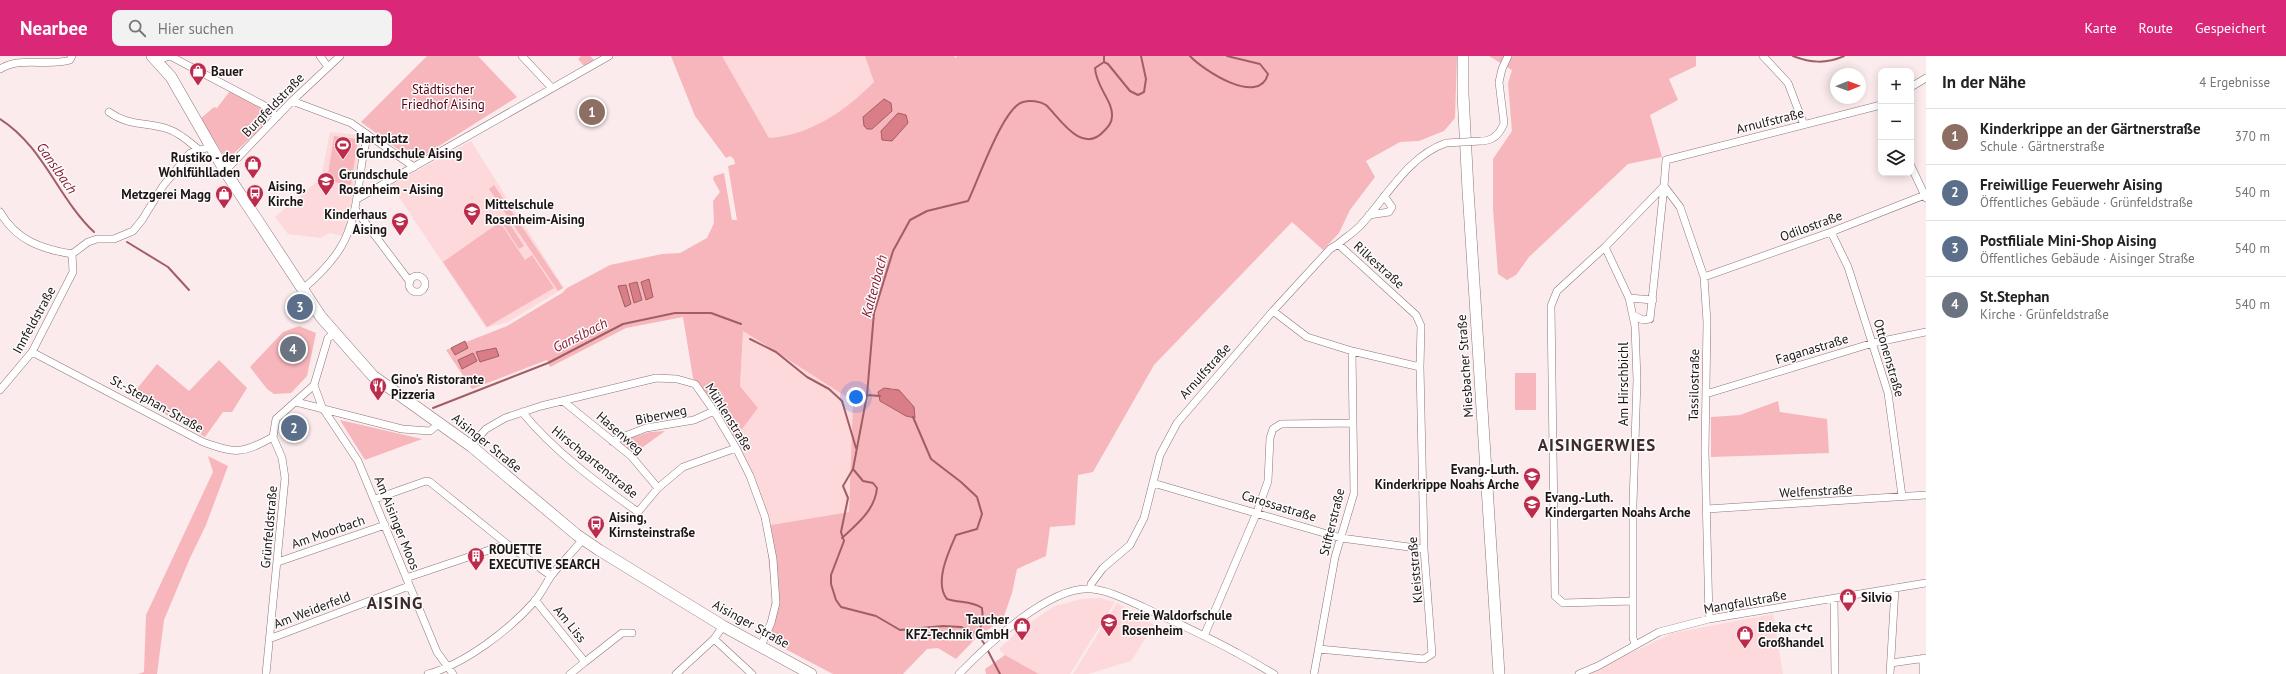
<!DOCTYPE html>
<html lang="de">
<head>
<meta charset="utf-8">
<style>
  :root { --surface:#fff; --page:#f2f2f2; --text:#222; --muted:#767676; --line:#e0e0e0; --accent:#db2777 }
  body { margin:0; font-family:"PT Sans",sans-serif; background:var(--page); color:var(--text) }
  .controls { position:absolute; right:12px; top:12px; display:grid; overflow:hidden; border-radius:8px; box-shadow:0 2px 10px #0003 }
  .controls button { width:36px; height:36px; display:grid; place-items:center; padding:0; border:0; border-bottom:1px solid var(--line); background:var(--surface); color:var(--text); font:20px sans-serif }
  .compass { position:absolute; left:1830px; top:12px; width:36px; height:36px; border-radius:50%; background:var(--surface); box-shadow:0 2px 10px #0003; rotate:89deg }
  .you { position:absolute; left:856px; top:341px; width:14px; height:14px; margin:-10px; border:3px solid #fff; border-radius:50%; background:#1a73e8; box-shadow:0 0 0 6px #1a73e833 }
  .badge { display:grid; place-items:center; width:26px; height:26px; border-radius:50%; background:var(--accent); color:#fff; font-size:13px; font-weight:700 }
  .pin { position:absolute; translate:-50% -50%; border:2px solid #fff; box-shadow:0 1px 4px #0006 }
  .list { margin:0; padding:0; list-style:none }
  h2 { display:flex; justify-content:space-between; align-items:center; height:52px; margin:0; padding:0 16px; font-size:17px }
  h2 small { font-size:13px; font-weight:400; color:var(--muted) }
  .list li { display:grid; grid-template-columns:26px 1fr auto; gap:12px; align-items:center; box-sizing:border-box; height:56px; padding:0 16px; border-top:1px solid var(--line) }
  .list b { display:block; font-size:15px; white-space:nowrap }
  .list p { margin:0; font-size:13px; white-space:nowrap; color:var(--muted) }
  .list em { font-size:13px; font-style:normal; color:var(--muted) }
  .icon { flex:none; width:22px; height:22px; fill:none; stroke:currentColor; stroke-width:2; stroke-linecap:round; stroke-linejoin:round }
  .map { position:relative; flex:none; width:1926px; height:618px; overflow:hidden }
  header { display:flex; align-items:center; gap:24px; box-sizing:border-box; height:56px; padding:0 20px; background:var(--accent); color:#fff }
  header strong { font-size:19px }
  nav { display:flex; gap:22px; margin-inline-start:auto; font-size:14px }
  .search { width:280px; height:36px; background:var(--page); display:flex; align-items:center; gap:10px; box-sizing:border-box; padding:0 14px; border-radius:8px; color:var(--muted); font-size:15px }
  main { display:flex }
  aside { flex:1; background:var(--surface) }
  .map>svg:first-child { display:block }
</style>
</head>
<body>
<header>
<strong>Nearbee</strong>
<div class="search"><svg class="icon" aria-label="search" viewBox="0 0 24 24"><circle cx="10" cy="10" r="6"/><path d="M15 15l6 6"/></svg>Hier suchen</div>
<nav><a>Karte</a><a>Route</a><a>Gespeichert</a></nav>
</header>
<main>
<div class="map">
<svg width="1926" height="618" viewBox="0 0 1926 618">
  <rect width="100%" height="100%" fill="#fbebec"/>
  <!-- built -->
  <path fill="#fdd9db" d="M 722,0 L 865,0 L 875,26 L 855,45 L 821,68 L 784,81 L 769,82 Z
    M 330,76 L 357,79 L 361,83 L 350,158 L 345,181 L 330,177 L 321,182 L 288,178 L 275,161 L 321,122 Z
    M 471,85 L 564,232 L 508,266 L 486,272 L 391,129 Z
    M 743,275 L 853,345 L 849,456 L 765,470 L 762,459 L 733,385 L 758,352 L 740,330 Z
    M 1100,542 L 1115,546 L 1070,618 L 1039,618 L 1005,599 L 999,593 L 1020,573 L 1055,550 L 1081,543 Z
    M 1117,547 L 1154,569 L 1131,605 L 1088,618 L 1073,618 Z
    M 1773,558 L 1783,618 L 1587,618 L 1673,577 Z"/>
  <!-- green -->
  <path fill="#f7b6bb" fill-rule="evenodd" d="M 427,0 L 478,0 L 517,41 L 420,102 L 407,100 L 361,66 Z
    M 581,0 L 590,0 L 594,4 L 584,10 L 578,3 Z
    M 671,0 L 722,0 L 769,82 C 811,79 845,55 874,26 L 865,0 L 954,0 L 956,2 L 957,0 L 1457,0 L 1455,62 L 1444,75 L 1419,85 L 1400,86 L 1366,105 L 1375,121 L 1350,154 L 1339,177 L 1323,194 L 1292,166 L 1154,309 L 1093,416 L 1078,419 L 1075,469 L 1050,471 L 1046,500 L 1017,513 L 1012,537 L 1003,563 L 976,582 L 956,603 L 938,592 L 927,593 L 903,618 L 833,618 L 770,585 L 772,537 L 765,470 L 849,456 L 853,345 L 743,275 L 740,330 L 758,352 L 733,385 L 693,322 L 683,261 L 626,272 L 550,311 L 547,304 L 472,333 L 446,294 L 507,270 L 562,237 L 567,232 L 610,209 L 662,198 L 680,197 L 707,182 L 714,167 L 713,145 L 720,136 L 713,123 L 714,120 L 724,117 L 732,164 L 737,164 L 728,110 L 735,108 L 734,103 L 730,100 L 726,102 L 695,60 ZM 893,332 L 915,362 L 906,360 L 880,345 L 880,334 Z
    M 1489,0 L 1696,0 L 1696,10 L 1669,23 L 1678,44 L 1650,59 L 1662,101 L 1628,108 L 1529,201 L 1516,219 L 1507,224 L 1498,218 L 1493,153 L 1493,103 L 1512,75 L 1508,27 L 1512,14 Z
    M 230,35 L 262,52 L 268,60 L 264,69 L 227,104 L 200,63 L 214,51 L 217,52 Z
    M 334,80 L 358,83 L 351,129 L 327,125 Z
    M 494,129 L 563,232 L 558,235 L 489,133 Z
    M 507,164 L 524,190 L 519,193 L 502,167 Z
    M 500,166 L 525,204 L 532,199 L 554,232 L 487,271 L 443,206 Z
    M 299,270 L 316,277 L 307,320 L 291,337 L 274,338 L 267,333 L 250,311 L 283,276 Z
    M 219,304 L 247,332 L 232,356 L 223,356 L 205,381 L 132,339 L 157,308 L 189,335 Z
    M 1515,317 L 1536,317 L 1536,354 L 1515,354 Z
    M 1778,345 L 1780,356 L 1827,363 L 1829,397 L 1711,401 L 1711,361 L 1740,359 Z
    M 340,364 L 422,383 L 365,404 Z
    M 665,375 L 632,399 L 619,385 L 650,376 Z
    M 208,400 L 228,410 L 206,469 L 190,502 L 164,564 L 157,618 L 138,618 L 144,616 L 146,559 L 213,416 Z
    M 1005,599 L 1039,618 L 986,618 L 985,613 Z"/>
  <!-- water -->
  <path fill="#d97d86" stroke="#a15e64" d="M 884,43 L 891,47 L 892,55 L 872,73 L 867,73 L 864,70 L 863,61 Z
    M 898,57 L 906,59 L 908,67 L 892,85 L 882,84 L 881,75 Z
    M 649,223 L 653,241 L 646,244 L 641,226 Z
    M 637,226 L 642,244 L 634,247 L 629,228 Z
    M 626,229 L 631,248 L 625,251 L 618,230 Z
    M 465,285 L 468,292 L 455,299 L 451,292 Z
    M 496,292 L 499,300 L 480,306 L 476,296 Z
    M 473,297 L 477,305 L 462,313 L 458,304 Z
    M 884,332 L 899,334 L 914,351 L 915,362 L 906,360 L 880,345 L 878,336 Z"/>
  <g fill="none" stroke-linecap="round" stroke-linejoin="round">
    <!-- stream -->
    <path stroke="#a15e64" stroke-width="2" d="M 1190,0 C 1203,14 1259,51 1268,18 L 1260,8 L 1227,0
      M 1793,0 C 1811,7 1826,8 1844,0
      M 1104,6 L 1104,0
      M 0,63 C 43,90 58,142 94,176
      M 127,186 L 168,211 L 189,234
      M 750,283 L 776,296 L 807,321 L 829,333 L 842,345 L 856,392
      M 867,339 L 880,340
      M 433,352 L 548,307 L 623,268 L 675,257 L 711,257 L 741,268
      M 913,361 L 931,403 L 961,426 L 977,441 L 982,458 L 977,473 L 956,479 C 948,497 934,527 947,543 C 959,547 972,545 982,552 L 983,564 L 978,578
      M 842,482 C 857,468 875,454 877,432 L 873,427 L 863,425 L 853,413
      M 985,589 L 978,578 L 961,571 L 943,570 L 900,574 L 876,560 L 841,551 L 836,544 L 831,528 L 831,519 L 844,485 L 841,476 L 848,442 L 843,430 L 853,413 L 867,339 L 874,257 L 893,195 L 910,164 L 927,155 L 968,145 C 978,125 1003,51 1023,46 C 1030,44 1040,45 1046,49 C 1059,61 1082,100 1104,75 C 1108,71 1112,67 1112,60 C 1113,45 1096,31 1095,12 L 1104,6 L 1108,8 L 1130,35 L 1138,39 L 1144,36 L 1146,23 L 1141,0
      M 987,593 L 1000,618"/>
    <!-- minor casing -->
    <g stroke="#8d7577" stroke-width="8">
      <path id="minor" d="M 320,0 L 328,11
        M 522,0 L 551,31
        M 1763,0 L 1788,27 L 1804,69
        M 157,4 L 170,0 L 265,50 L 277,61
        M 0,13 C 21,0 47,11 70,4 L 72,0
        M 1911,31 L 1926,22
        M 292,45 L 351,67 L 414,111
        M 109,56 C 128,70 146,66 168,73 C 180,77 188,85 198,93
        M 1481,85 C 1493,85 1500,78 1504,67 L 1499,26 L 1502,13 L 1508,0
        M 1911,110 L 1926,142
        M 225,115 L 292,45 L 340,0
        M 357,143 L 609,0
        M 355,153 L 410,226
        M 0,156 C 16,184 41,193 72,198 L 88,186 L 97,183 L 114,183 L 133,175 L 142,164 L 163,130 L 190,97 L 210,91
        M 1369,159 L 1389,156 L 1392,151 L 1384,140
        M 1831,176 L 1848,211 L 1888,337 L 1902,440
        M 1338,188 C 1345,182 1353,177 1360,170 C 1386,142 1408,100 1446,87
        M 1605,191 L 1629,242 L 1635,270 L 1637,324 L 1633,448 L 1633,582 L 1635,588
        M409 228a8 8 0 1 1 16 0a8 8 0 1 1-16 0Z
        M 1704,221 L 1831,176 L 1925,139
        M 303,233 C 339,202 352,181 358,134 C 361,116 362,97 368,79
        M 1629,242 L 1653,244
        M 1273,255 L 1330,193 L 1338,188 L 1416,259 L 1421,270 L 1420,311 L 1424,493 L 1432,598 L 1424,603 L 1319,593
        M 1633,259 L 1643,264 L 1650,263 L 1664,130
        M 32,296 L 203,386 C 236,398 242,398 273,381
        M 314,329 L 322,351 L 358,405 L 437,596 L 453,618
        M 0,334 L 32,296 L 73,216 L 72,198
        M 1706,338 L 1873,287 L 1926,276
        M 563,345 L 631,400 L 658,432
        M 296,346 L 402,373 L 430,375 L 440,367
        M 522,356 C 554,395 597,427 638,456 L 658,432 L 683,411 L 736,392
        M 612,385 L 646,372 L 694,364 L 714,355
        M 471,390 L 486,373 L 505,362 L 541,350 L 656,322 L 677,323 L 695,328 L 714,355 L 736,392 L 750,420 L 765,461 L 773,503 L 776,547 L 771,567 L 761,590
        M 1153,427 L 1341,482 L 1424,493
        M 375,443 L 426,425 L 430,426 L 507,488 L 551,520
        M 1707,453 L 1926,439
        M 278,506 L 385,469
        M 406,522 L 507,488
        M 1091,533 L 1091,528 L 1103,512 L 1130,489 L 1144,462 L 1160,399 L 1177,367 L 1273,255 L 1307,281 L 1352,295 L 1420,311
        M 1834,543 L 1835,618
        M 535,544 L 585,606 L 570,618
        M 1633,545 L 1563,547 L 1555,540 L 1551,250 L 1557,235 L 1605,191 L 1664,130
        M 1709,563 L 1705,395 L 1707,266 L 1704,221 L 1680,151 L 1664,130 L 1666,104 L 1881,49
        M 1204,580 L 1257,456 L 1268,425 L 1270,382 L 1273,373 L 1281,368 L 1353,367
        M 269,583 L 409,530
        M 714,583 L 752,618
        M 1923,602 L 1923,618
        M 585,606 L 622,577 L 632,577
        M 1891,607 L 1926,602
        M 266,618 L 285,422 L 282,402 L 273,381 L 276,363 L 314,329 L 328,282 L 334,278
        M 428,618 C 465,608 509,574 534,546 C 541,538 545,529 551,520 C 561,507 573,496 583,483
        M 676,618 L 714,583 L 723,570
        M 959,618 C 987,589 1050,529 1092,533 C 1110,535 1127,544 1143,551 C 1175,566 1206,580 1237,597 C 1249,603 1261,611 1274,618
        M 1314,618 L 1335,501 L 1354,437 L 1352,295
        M 1579,618 L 1598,610 L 1659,576 L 1709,563 L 1926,527
        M 1890,618 L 1895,532"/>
    </g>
    <!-- secondary casing -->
    <g stroke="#8d7577" stroke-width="12">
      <path id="secondary" d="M 152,0 L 171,21 L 225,115 L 321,261 L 373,320 L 471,390 L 577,479 L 599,494 L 723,570 L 811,618
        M 1463,0 L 1463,38 L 1468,134 L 1499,618"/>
    </g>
    <!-- minor -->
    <use href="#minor" stroke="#fff" stroke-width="7"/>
    <!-- secondary -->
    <use href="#secondary" stroke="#fff" stroke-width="11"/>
    <!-- minor-bridge casing -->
    <g stroke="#8d7577" stroke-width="8" stroke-linecap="butt">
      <path id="minor-bridge" d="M 1446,87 L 1481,85"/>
    </g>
    <!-- minor-bridge -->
    <use href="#minor-bridge" stroke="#fff" stroke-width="7"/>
  </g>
  <!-- icons -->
  <defs>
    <g id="shop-pin" transform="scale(0.9)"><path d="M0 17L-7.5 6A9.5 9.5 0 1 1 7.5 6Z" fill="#bc2b4b" stroke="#fcfcfc"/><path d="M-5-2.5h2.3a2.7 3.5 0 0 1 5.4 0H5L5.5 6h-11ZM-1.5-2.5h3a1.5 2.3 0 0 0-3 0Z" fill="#fff"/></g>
    <g id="stadium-pin" transform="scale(0.9)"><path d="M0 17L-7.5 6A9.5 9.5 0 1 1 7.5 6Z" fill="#bc2b4b" stroke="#fcfcfc"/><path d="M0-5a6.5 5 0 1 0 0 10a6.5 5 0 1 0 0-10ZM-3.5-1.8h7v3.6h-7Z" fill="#fff"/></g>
    <g id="school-pin" transform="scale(0.9)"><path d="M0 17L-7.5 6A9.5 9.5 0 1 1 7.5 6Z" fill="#bc2b4b" stroke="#fcfcfc"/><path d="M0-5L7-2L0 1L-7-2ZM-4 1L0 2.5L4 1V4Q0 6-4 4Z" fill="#fff"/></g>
    <g id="bus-pin" transform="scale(0.9)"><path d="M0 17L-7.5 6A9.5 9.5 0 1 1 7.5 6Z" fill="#bc2b4b" stroke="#fcfcfc"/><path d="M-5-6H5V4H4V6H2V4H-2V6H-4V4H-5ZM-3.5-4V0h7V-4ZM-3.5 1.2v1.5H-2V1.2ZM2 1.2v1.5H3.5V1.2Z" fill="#fff"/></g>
    <g id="restaurant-pin" transform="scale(0.9)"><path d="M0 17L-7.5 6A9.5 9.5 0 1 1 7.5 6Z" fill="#bc2b4b" stroke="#fcfcfc"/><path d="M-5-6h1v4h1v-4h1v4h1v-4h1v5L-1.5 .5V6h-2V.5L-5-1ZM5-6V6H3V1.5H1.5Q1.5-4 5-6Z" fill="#fff"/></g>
    <g id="building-pin" transform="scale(0.9)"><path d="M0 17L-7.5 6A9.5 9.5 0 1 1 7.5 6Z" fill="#bc2b4b" stroke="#fcfcfc"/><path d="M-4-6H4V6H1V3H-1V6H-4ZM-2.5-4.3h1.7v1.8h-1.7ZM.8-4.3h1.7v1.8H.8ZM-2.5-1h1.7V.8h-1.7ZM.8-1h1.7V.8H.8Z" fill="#fff"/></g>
  </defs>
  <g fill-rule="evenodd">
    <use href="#shop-pin" x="198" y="15"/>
    <use href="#stadium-pin" x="343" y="89"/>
    <use href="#shop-pin" x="253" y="108"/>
    <use href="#school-pin" x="326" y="125"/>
    <use href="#bus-pin" x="255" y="137"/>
    <use href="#shop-pin" x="224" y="138"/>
    <use href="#school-pin" x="472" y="155"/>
    <use href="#school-pin" x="400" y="165"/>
    <use href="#restaurant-pin" x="378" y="330"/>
    <use href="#school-pin" x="1532" y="420"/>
    <use href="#school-pin" x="1532" y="448"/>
    <use href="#bus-pin" x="596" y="468"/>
    <use href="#building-pin" x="476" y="500"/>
    <use href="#shop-pin" x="1848" y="541"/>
    <use href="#school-pin" x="1109" y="566"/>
    <use href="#shop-pin" x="1022" y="570"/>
    <use href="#shop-pin" x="1745" y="578"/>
  </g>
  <g text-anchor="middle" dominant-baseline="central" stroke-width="3" stroke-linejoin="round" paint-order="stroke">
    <!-- poi labels -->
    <g font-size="13" font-weight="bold" fill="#1e1415" stroke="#fcfcfc" text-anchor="start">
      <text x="211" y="15">Bauer</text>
      <text x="356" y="82">Hartplatz<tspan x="356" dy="15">Grundschule Aising</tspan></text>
      <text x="240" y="101" text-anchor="end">Rustiko - der<tspan x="240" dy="15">Wohlfühlladen</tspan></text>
      <text x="339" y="118">Grundschule<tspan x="339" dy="15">Rosenheim - Aising</tspan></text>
      <text x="268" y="130">Aising,<tspan x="268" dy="15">Kirche</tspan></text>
      <text x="211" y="138" text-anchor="end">Metzgerei Magg</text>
      <text x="485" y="148">Mittelschule<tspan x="485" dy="15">Rosenheim-Aising</tspan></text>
      <text x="387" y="158" text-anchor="end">Kinderhaus<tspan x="387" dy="15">Aising</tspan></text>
      <text x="391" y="323">Gino's Ristorante<tspan x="391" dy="15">Pizzeria</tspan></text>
      <text x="1519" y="413" text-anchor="end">Evang.-Luth.<tspan x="1519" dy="15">Kinderkrippe Noahs Arche</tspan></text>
      <text x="1545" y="441">Evang.-Luth.<tspan x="1545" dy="15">Kindergarten Noahs Arche</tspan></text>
      <text x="609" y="461">Aising,<tspan x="609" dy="15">Kirnsteinstraße</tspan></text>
      <text x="489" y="493">ROUETTE<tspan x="489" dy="15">EXECUTIVE SEARCH</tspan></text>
      <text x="1861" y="541">Silvio</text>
      <text x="1122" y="559">Freie Waldorfschule<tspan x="1122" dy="15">Rosenheim</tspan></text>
      <text x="1009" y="563" text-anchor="end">Taucher<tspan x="1009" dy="15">KFZ-Technik GmbH</tspan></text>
      <text x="1758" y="571">Edeka c+c<tspan x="1758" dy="15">Großhandel</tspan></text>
    </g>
    <!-- park labels -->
    <g font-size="13" fill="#550018" stroke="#fcfcfc">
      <text x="443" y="33">Städtischer<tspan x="443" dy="15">Friedhof Aising</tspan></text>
    </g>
    <!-- street labels -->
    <g font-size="13" fill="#1e1415" stroke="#fcfcfc">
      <text transform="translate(273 49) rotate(-46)">Burgfeldstraße</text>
      <text transform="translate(1770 65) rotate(-14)">Arnulfstraße</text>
      <text transform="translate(1811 170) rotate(-20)">Odilostraße</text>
      <text transform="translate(1379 209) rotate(42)">Rilkestraße</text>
      <text transform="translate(34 264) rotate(-61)">Innfeldstraße</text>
      <text transform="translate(1812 293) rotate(-17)">Faganastraße</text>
      <text transform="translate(1889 302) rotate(74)">Ottonenstraße</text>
      <text transform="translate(1465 310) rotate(-94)">Miesbacher Straße</text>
      <text transform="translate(1205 315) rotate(-48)">Arnulfstraße</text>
      <text transform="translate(1623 328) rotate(-90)">Am Hirschbichl</text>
      <text transform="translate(1694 329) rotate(-89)">Tassilostraße</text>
      <text transform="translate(157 348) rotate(29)">St.-Stephan-Straße</text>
      <text transform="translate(661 359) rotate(-12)">Biberweg</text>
      <text transform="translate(729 361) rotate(58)">Mühlenstraße</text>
      <text transform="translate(620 377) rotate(41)">Hasenweg</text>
      <text transform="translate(487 387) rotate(39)">Aisinger Straße</text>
      <text transform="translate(595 406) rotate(39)">Hirschgartenstraße</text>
      <text transform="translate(1816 435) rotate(-3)">Welfenstraße</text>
      <text transform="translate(1279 450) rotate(17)">Carossastraße</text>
      <text transform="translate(1332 466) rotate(-76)">Stifterstraße</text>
      <text transform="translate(397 467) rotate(68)">Am Aisinger Moos</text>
      <text transform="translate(269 471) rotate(-85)">Grünfeldstraße</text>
      <text transform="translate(328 476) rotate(-19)">Am Moorbach</text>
      <text transform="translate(1415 514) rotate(-95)">Kleiststraße</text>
      <text transform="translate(1745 546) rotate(-10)">Mangfallstraße</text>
      <text transform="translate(312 554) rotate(-21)">Am Weiderfeld</text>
      <text transform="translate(570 568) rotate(51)">Am Liss</text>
      <text transform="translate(751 568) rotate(29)">Aisinger Straße</text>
    </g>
    <!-- water labels -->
    <g font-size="14" font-style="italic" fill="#891c34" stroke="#fcfcfc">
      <text transform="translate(57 112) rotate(55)">Ganslbach</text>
      <text transform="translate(874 230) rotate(-75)">Kaltenbach</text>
      <text transform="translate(580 279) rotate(-27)">Ganslbach</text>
    </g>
    <!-- district labels -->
    <g font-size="17" font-weight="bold" letter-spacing="1" fill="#3e2a2b" stroke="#fcfcfc">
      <text x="1597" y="389">AISINGERWIES</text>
      <text x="395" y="547">AISING</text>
    </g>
  </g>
</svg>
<div class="controls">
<button>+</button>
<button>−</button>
<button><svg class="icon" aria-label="layers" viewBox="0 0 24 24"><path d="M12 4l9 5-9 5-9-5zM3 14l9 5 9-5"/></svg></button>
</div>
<svg class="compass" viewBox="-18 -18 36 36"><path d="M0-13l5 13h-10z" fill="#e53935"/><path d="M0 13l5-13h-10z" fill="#767676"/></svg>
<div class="you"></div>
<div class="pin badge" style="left:592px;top:56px;background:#8d6e63">1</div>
<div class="pin badge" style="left:294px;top:372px;background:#5c6f8a">2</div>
<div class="pin badge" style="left:300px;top:251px;background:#5c6f8a">3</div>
<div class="pin badge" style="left:293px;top:293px;background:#6b7280">4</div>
</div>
<aside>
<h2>In der Nähe<small>4 Ergebnisse</small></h2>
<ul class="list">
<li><span class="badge" style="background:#8d6e63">1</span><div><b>Kinderkrippe an der Gärtnerstraße</b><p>Schule · Gärtnerstraße</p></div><em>370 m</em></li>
<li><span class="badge" style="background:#5c6f8a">2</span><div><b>Freiwillige Feuerwehr Aising</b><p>Öffentliches Gebäude · Grünfeldstraße</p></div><em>540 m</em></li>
<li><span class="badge" style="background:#5c6f8a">3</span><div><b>Postfiliale Mini-Shop Aising</b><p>Öffentliches Gebäude · Aisinger Straße</p></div><em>540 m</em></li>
<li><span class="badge" style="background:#6b7280">4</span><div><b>St.Stephan</b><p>Kirche · Grünfeldstraße</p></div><em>540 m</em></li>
</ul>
</aside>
</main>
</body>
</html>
